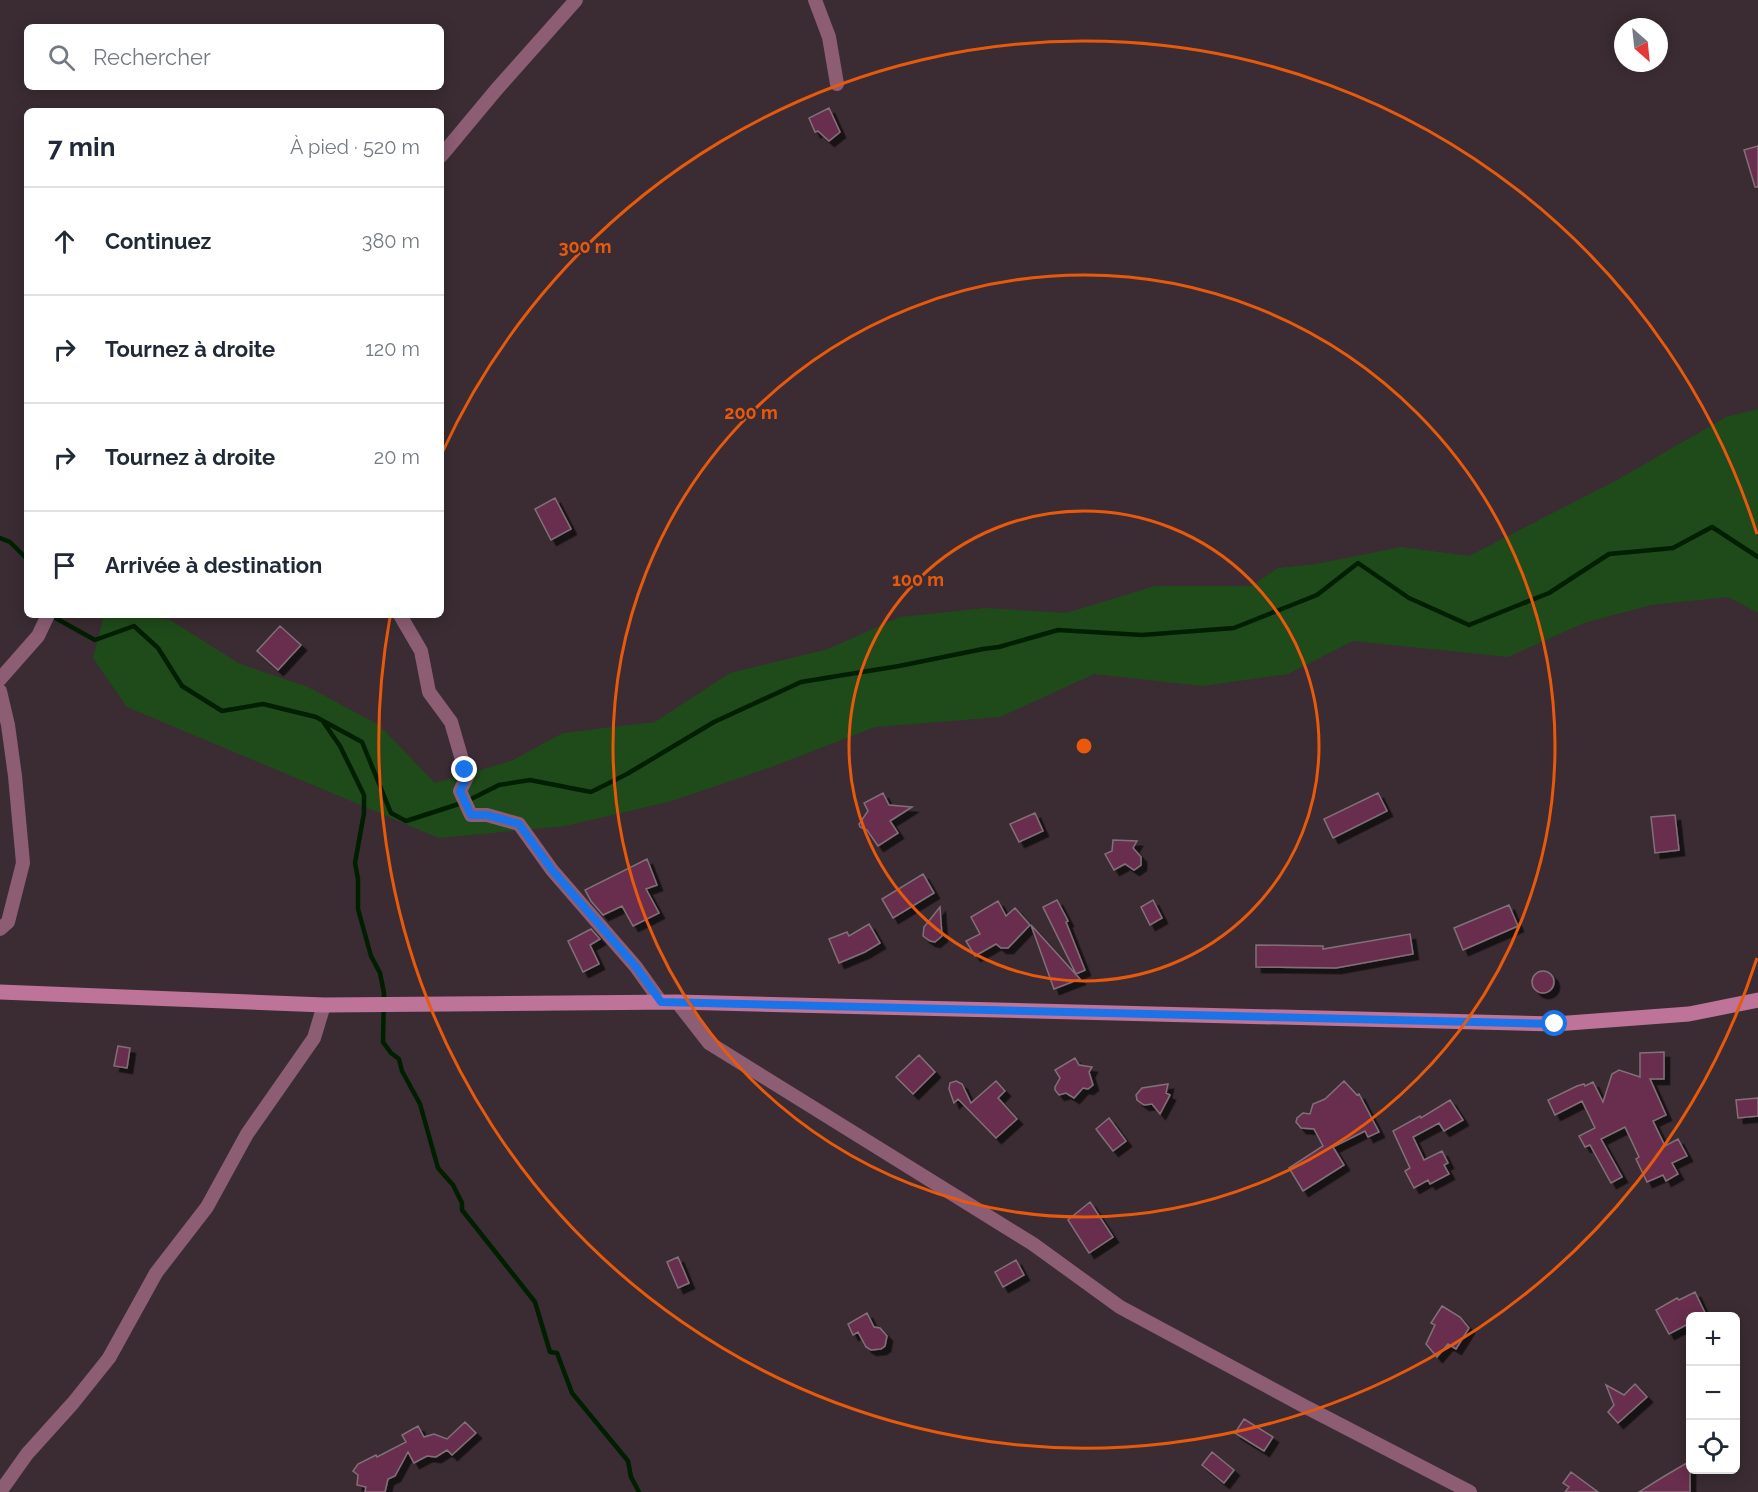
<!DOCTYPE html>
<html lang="fr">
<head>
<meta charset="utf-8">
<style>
  :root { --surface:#fff; --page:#f6f6f7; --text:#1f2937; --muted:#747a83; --line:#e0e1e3 }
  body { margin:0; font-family:Raleway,sans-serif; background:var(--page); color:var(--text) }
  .controls { position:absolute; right:18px; bottom:18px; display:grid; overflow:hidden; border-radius:9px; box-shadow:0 3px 15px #0003 }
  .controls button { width:54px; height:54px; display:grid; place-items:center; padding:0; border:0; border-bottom:2px solid var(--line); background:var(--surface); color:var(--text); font:30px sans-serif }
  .compass { position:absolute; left:1614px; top:18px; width:54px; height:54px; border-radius:50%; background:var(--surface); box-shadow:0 3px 15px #0003; rotate:153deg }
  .stop { position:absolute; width:18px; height:18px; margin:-14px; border:4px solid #1a73e8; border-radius:50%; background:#fff }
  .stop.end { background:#1a73e8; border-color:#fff; box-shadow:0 2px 6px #0008 }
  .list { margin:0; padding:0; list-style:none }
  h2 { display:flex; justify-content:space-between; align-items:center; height:78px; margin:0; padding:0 24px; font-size:26px }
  h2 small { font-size:20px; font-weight:400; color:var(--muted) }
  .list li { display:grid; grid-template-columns:39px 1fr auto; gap:18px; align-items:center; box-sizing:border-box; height:108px; padding:0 24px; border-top:2px solid var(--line) }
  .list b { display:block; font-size:22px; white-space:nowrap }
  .list em { font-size:20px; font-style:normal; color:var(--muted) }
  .icon { flex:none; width:33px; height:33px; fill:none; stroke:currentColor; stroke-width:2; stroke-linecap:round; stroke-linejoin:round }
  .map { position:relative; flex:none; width:1758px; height:1492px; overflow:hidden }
  .search { position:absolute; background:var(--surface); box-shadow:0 3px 15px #0003; left:24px; top:24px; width:420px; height:66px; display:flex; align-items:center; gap:15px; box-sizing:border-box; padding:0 21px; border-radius:9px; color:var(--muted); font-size:22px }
  .panel { position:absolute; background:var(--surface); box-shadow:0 3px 15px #0003; left:24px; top:108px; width:420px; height:510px; border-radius:9px }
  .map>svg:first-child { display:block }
</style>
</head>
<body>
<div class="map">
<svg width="1758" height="1492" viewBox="0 0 1758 1492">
  <defs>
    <filter id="shadow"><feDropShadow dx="5.5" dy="5.5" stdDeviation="0" flood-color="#0009"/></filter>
  </defs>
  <rect width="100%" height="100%" fill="#3a2c32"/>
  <!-- green -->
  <path fill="#1f4b1a" d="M 1758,409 L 1758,613 L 1728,597 L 1651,605 L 1584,623 L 1508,657 L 1353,641 L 1288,674 L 1203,686 L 1094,674 L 1000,717 L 875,727 L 774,766 L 672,801 L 565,826 L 439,838 L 127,707 L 93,658 L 104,615 L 139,615 L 170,620 L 240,664 L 308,687 L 379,725 L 435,783 L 511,761 L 563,733 L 655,722 L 730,673 L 828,649 L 900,617 L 986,608 L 1066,613 L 1155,586 L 1251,586 L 1278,568 L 1316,564 L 1401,547 L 1469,556 L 1617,480 L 1726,417 Z"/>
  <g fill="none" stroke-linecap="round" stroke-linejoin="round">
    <!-- stream -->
    <path stroke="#001f00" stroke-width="4.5" d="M 0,538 L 10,542 L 27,559
      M 50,615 L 95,640 L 134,626 L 158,648 L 182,686 L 222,711 L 263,704 L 316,717 L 362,742 L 391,813 L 406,821 L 465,802 L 499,785 L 530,780 L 591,792 L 627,774 L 714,722 L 801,682 L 899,666 L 983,649 L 999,647 L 1058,630 L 1142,635 L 1234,628 L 1317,595 L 1358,563 L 1409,598 L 1469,625 L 1549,593 L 1609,554 L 1673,548 L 1712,527 L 1758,557
      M 324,723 L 340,746 L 364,795 L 364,813 L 355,863 L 358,879 L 358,909 L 371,956 L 380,973 L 384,993 L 383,1042 L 391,1053 L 399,1059 L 402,1071 L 420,1104 L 438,1168 L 453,1185 L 462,1203 L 462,1210 L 535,1302 L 550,1352 L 557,1353 L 572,1393 L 628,1461 L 631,1477 L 639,1492"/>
  </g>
  <!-- building -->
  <path fill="#692e4d" stroke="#817078" stroke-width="1.5" filter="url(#shadow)" d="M 829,108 L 840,132 L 829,141 L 818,131 L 815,132 L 809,118 Z
    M 1758,146 L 1758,187 L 1755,187 L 1744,150 Z
    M 555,498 L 571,529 L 551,540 L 535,509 Z
    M 280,626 L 301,645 L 278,670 L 257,651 Z
    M 883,793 L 889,805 L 912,807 L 890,821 L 898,833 L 878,846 L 867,830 L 860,827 L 859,824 L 868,811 L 864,803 Z
    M 1378,793 L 1387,811 L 1333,838 L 1324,819 Z
    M 1035,813 L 1043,831 L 1019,842 L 1010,824 Z
    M 1675,815 L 1679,850 L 1655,853 L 1651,817 Z
    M 1113,840 L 1137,841 L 1133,848 L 1141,857 L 1141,865 L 1134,870 L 1125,864 L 1114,870 L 1105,854 L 1112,851 Z
    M 647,859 L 657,885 L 646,889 L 659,913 L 633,926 L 622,906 L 603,915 L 591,901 L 585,890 Z
    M 923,874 L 934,893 L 893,918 L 882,899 Z
    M 1057,900 L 1068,921 L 1066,922 L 1085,970 L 1076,974 L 1043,907 Z
    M 1153,900 L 1162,918 L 1150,925 L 1141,907 Z
    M 998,901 L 1006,916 L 1015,908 L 1030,925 L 1008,948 L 1001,948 L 996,944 L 975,956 L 966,941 L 980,934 L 971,917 Z
    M 1509,905 L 1518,926 L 1463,950 L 1454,928 Z
    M 940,907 L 942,936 L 935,942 L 930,941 L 923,936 L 924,927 Z
    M 869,924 L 880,943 L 865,952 L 839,963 L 829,939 L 847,932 L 849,936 Z
    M 1031,925 L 1080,979 L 1054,989 Z
    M 591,929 L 600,939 L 590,945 L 599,964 L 583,972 L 568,941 Z
    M 1410,934 L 1413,954 L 1336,968 L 1256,967 L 1256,945 L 1323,946 L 1323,949 Z
    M1532 982a11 11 0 1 1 22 0a11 11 0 1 1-22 0Z
    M 118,1046 L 130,1048 L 127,1068 L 114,1066 Z
    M 1664,1052 L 1664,1079 L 1650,1079 L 1666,1115 L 1653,1121 L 1665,1146 L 1678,1139 L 1687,1156 L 1672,1163 L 1678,1174 L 1666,1181 L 1663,1175 L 1647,1182 L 1636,1159 L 1639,1157 L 1625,1127 L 1601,1139 L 1622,1177 L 1611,1183 L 1590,1145 L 1585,1147 L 1579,1136 L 1595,1128 L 1582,1101 L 1555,1115 L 1548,1100 L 1577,1086 L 1584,1084 L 1585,1086 L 1593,1082 L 1603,1102 L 1612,1074 L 1619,1070 L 1640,1077 L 1640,1053 Z
    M 919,1055 L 935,1072 L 913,1094 L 896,1077 Z
    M 1075,1058 L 1079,1065 L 1092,1067 L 1089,1072 L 1093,1085 L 1088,1089 L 1083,1088 L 1074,1098 L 1066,1093 L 1059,1095 L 1055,1090 L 1055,1087 L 1060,1078 L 1055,1070 Z
    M 956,1081 L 962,1084 L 971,1103 L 996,1081 L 1005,1091 L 998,1098 L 1017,1119 L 996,1138 L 958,1099 L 954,1103 L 949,1089 L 950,1083 Z
    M 1344,1081 L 1357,1095 L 1359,1094 L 1379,1132 L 1368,1137 L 1365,1131 L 1333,1147 L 1344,1165 L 1303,1191 L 1289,1168 L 1323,1146 L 1314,1129 L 1301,1128 L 1296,1122 L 1297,1118 L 1303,1113 L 1310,1114 L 1313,1104 L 1325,1099 Z
    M 1168,1084 L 1166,1093 L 1170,1095 L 1160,1114 L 1152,1104 L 1144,1105 L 1137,1100 L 1136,1095 L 1142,1088 Z
    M 1758,1098 L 1758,1116 L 1738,1118 L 1736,1100 Z
    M 1450,1100 L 1463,1120 L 1444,1131 L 1439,1123 L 1413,1137 L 1424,1160 L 1442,1151 L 1448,1163 L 1444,1165 L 1449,1174 L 1430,1184 L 1428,1180 L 1414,1188 L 1405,1171 L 1410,1168 L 1393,1131 L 1420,1116 L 1421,1118 Z
    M 1109,1118 L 1126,1141 L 1113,1151 L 1096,1129 Z
    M 1090,1202 L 1113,1237 L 1089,1253 L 1068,1220 Z
    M 678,1257 L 689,1283 L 678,1288 L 667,1262 Z
    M 1016,1260 L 1024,1275 L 1003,1287 L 995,1272 Z
    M 1695,1292 L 1707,1317 L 1690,1317 L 1690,1323 L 1669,1334 L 1656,1310 L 1677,1298 L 1679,1300 Z
    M 1442,1306 L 1460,1317 L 1469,1328 L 1456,1349 L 1448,1344 L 1437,1357 L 1426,1344 L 1435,1325 L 1431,1323 Z
    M 867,1313 L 874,1327 L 880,1328 L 887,1336 L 885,1346 L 881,1349 L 871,1350 L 866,1347 L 858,1332 L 853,1335 L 848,1324 Z
    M 1635,1384 L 1647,1397 L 1618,1423 L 1608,1412 L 1614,1405 L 1606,1385 L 1624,1395 Z
    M 1244,1419 L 1273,1437 L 1264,1451 L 1235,1433 Z
    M 465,1422 L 476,1433 L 452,1455 L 447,1450 L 436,1457 L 427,1456 L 414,1463 L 408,1452 L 395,1476 L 388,1479 L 385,1492 L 365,1492 L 366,1487 L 357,1485 L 358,1475 L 353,1471 L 358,1464 L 376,1455 L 377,1457 L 406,1442 L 402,1435 L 418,1426 L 424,1437 L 434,1434 L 447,1439 Z
    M 1212,1452 L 1234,1470 L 1224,1483 L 1202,1465 Z
    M 1690,1461 L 1690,1492 L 1639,1492 L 1663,1477 Z
    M 1571,1472 L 1598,1492 L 1565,1492 L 1569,1487 L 1563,1483 Z"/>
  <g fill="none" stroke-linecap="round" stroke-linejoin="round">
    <!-- minor -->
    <path stroke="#8c5d73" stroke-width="14" d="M 815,0 L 829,37 L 837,84
      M 441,156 L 496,90 L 576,0
      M 400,615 L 421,651 L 429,692 L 451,722 L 465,770 L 469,773 L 460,791 L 471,815 L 487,815 L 519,824 L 552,870 L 636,967 L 661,1002
      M 0,679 L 38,636 L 48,615
      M 0,691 L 8,725 L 15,776 L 23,863 L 8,922 L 0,929
      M 677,1002 L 709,1043 L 1033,1244 L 1120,1307 L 1304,1406 L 1470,1492
      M 0,1492 L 27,1454 L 73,1403 L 109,1358 L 156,1273 L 207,1207 L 247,1134 L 314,1038 L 324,1005"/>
    <!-- secondary -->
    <path stroke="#be7498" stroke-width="15" d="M 0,992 L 324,1005 L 677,1002 L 1555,1024 L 1689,1014 L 1758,1000"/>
  </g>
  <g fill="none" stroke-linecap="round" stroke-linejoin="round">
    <!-- route -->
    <path stroke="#1a73e8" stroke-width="8" d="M 465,770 L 469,773 L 460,791 L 471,815 L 487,815 L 519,824 L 552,870 L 636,967 L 661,1002 L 1555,1024"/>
  </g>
  <!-- distance rings -->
  <g fill="none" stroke="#e8590c" stroke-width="3">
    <circle cx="1084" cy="746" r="235"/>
    <circle cx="1084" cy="746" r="471"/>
    <path d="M1757 958A706 706 0 0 1 390 617M442 453A706 706 0 0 1 1757 534"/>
  </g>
  <circle cx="1084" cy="746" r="9" fill="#e8590c" stroke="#3a2c32" stroke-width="3"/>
  <g font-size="18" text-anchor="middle" font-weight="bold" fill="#e8590c" stroke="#3a2c32" stroke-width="4.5" stroke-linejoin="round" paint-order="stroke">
    <text x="585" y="253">300 m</text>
    <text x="751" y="419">200 m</text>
    <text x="918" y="586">100 m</text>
  </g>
</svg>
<div class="controls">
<button>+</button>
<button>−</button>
<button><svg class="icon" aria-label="locate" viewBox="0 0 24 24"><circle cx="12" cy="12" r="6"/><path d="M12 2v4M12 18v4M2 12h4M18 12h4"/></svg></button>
</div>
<svg class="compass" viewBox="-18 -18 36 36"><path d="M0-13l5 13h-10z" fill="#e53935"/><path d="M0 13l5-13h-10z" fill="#747a83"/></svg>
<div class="stop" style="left:1555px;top:1024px"></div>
<div class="stop end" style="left:465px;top:770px"></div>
<div class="search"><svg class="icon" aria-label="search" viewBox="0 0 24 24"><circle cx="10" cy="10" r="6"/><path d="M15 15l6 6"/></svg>Rechercher</div>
<section class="panel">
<h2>7 min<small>À pied · 520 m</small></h2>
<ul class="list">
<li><svg class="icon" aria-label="ahead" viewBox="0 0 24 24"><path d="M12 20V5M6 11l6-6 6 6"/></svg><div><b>Continuez</b></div><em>380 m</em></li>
<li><svg class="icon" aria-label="right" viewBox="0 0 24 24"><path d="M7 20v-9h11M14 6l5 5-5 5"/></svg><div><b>Tournez à droite</b></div><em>120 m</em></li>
<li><svg class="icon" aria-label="right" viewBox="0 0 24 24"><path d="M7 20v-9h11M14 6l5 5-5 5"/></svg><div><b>Tournez à droite</b></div><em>20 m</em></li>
<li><svg class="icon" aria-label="arrive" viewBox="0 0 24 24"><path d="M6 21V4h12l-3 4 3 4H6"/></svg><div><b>Arrivée à destination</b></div></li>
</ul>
</section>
</div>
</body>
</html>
